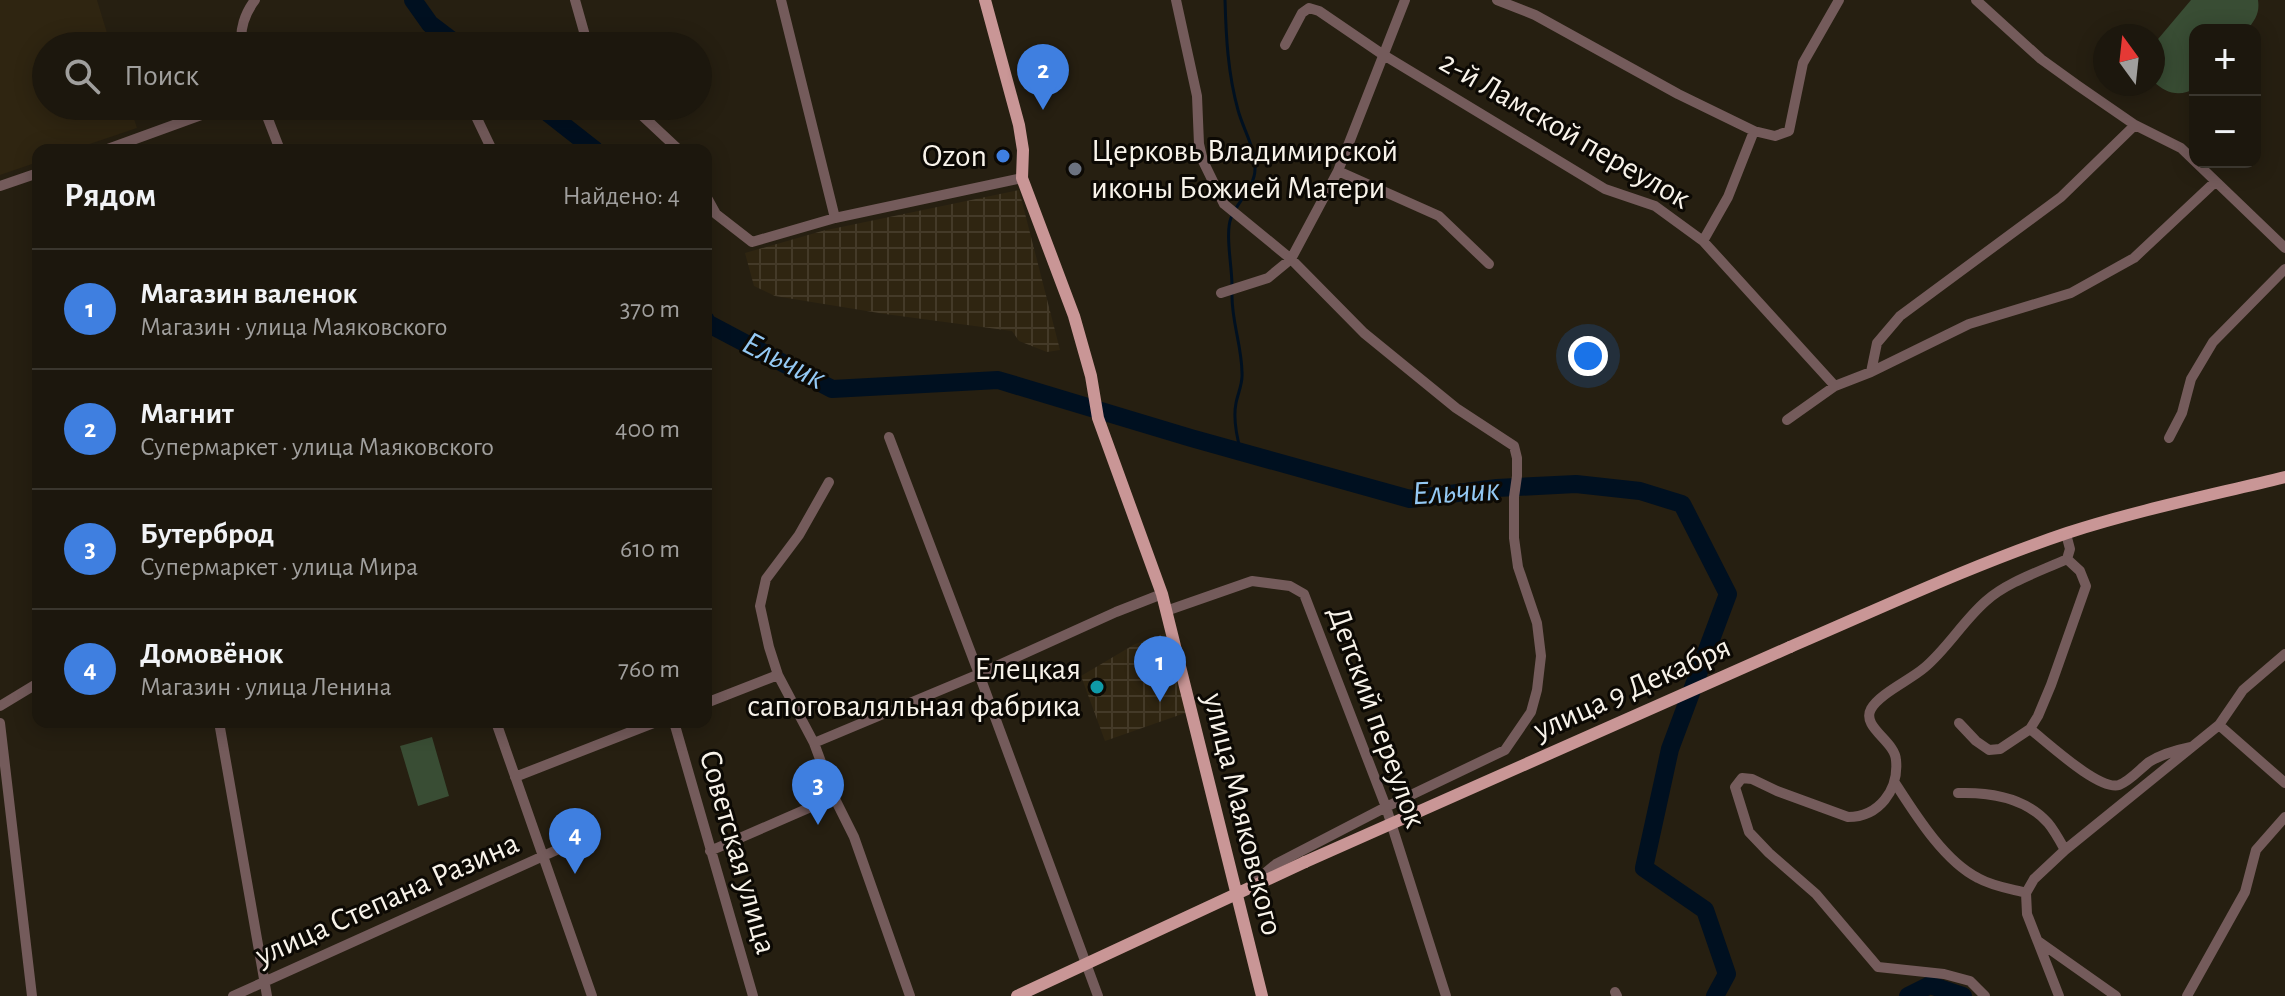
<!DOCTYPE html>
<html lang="ru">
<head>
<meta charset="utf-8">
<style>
  :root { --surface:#1c170d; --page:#29241b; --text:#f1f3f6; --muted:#a09f9d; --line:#3a362e; --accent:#8c9099 }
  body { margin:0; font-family:"Alegreya Sans",sans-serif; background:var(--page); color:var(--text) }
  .controls { position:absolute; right:24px; top:24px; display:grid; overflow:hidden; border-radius:16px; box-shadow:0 4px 20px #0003 }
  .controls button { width:72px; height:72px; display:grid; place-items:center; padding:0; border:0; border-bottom:2px solid var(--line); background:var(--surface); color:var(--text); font:40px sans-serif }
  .compass { position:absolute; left:2093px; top:24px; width:72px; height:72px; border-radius:50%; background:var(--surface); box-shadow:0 4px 20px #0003; rotate:345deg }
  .you { position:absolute; left:1588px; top:356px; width:28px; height:28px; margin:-20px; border:6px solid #fff; border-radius:50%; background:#1a73e8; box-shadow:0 0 0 12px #1a73e833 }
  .badge { display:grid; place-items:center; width:52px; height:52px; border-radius:50%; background:var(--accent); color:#fff; font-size:26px; font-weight:700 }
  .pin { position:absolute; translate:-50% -66px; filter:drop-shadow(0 2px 4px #0008) }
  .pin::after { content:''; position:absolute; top:42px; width:28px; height:24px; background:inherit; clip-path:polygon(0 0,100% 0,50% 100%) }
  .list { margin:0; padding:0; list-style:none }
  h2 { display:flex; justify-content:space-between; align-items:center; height:104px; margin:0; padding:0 32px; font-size:34px }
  h2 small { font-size:26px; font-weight:400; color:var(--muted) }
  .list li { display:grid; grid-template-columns:52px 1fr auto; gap:24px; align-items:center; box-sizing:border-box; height:120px; padding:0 32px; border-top:2px solid var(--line) }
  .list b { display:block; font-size:30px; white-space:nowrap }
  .list p { margin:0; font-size:26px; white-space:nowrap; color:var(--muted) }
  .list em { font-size:26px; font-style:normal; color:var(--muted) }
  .icon { flex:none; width:44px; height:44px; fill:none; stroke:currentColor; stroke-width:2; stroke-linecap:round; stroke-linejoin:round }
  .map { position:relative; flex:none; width:2285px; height:996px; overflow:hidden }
  .search { position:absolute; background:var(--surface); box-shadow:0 4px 20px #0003; left:32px; top:32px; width:680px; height:88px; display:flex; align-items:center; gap:20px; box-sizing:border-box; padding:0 28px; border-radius:44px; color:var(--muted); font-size:30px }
  .panel { position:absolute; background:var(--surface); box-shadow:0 4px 20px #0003; left:32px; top:144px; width:680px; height:584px; border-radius:16px }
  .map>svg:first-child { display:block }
</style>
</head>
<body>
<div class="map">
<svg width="2285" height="996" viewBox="0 0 2285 996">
  <defs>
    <pattern id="industrial-grid" width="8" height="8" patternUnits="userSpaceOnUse" patternTransform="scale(2)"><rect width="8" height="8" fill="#2f2511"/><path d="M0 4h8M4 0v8" fill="none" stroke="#443a28"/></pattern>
  </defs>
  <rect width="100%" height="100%" fill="#261f11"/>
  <!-- industrial -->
  <path fill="url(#industrial-grid)" d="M 1019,190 L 1060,350 L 1047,352 L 1019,341 L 1012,331 L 885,314 L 775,296 L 754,286 L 745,253 L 822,231 Z
    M 1166,633 L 1188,712 L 1105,741 L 1081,676 L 1135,644 Z"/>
  <!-- built -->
  <path fill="#2f2511" d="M 0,0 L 97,0 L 111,46 L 46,46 L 46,106 L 130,106 L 137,128 L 72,150 L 38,150 L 38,162 L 0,175 Z"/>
  <!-- green -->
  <path fill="#394d34" d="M 2191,0 L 2258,0 C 2260,13 2255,20 2247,30 L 2195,30 L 2195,88 C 2180,98 2165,93 2153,81 L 2153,45 Z
    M 432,737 L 449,796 L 418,806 L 400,746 Z"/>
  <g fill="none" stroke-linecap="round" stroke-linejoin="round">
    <!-- stream -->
    <path stroke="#001020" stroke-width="3" d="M 1225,0 C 1226,37 1228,74 1238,110 C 1243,129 1256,149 1255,169 C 1255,187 1237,202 1231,218 C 1225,233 1232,267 1232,285
      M 1232,293 C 1231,320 1242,346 1242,373 C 1243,383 1238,393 1236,403 C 1233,418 1237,438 1241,452"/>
    <!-- river -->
    <path stroke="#001020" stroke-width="18" d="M 413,0 L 430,24 L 459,46
      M 539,106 L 595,150
      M 706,320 L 707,323 L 832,389 L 998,380 L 1191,438 L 1410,499 L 1497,488 L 1576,484 L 1640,491 L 1682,504 L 1728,594 L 1670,749 L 1644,868 L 1705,910 L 1727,974 L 1715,996
      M 1908,996 L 1930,985 L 1963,996"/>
    <!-- minor -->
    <path stroke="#745b5b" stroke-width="10" d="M 575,0 L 588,46
      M 781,0 L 835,218
      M 1176,0 L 1197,96 L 1199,144 L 1203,161 L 1224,204 L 1291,259 L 1364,333 L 1456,408 L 1514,446 L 1517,458 L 1517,476 L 1514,497 L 1514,538 L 1518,567 L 1537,623 L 1541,656 L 1537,690 L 1531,712 L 1505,750 L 1386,807 L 1276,864 L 1253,883
      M 1497,0 L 1535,15 L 1678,94 L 1754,131 L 1775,136 L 1789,131 L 1803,63 L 1839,0
      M 1976,0 L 2041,59 L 2077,85 L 2135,125 L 2181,148 L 2285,248
      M 1285,45 L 1302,13 L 1309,8 L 1319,11 L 1382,54 L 1605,189 L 1655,206 L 1703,241 L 1835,386 L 1871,372 L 1969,324 L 2071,293 L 2134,258 L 2215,182
      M 242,46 C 239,30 245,13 255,0
      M 263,106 L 280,150
      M 471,106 L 492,150
      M 632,106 L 679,150
      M 105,150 L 226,106
      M 1338,171 L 1439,216 L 1489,264
      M 0,186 L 38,173
      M 706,196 L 716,214 L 752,242 L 835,218 L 1022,178
      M 1703,241 L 1728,197 L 1754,131
      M 1221,293 L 1268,278 L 1291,259 L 1338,171 L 1405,0
      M 1871,372 L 1877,343 L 1900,316 L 2061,197 L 2135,125
      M 1787,420 L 1835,386
      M 889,437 L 979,674 L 1098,996
      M 2169,438 L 2182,413 L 2191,379 L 2213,342 L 2285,269
      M 829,482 L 799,535 L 766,579 L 760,606 L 769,647 L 778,675 L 814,743 L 834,797 L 854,837 L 910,996
      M 1166,611 L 1252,581 L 1290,586 L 1304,594 L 1386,807 L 1446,996
      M 706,703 L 778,675
      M 0,706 L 38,683
      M 219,722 L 267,996
      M 496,722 L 592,996
      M 674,722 L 753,996
      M 0,723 L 32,996
      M 1959,723 L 1976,741 L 1989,750 L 2000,749 L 2030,729 L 2038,716 L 2051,685 L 2086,586 L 2080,571 L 2067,559
      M 2219,725 L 2285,783
      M 2030,729 C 2047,742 2099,791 2119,785 C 2130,781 2140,769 2149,762 C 2162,754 2176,750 2191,747
      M 814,743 L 979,674 L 1116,612 L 1162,594
      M 515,777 L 656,722
      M 1895,783 C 1915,814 1944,861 1978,878 C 1992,886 2011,889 2026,893
      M 1958,793 C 1990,792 2025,797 2048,823 C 2054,830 2060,841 2065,850
      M 710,851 L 834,797
      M 2038,941 L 2116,996
      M 1615,992 L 1617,996
      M 233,996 L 561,848
      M 1985,996 L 1970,981 L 1944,974 L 1878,967 L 1816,894 L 1769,853 L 1749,832 L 1735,787 L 1742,778 L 1752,779 L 1777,791 L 1848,817 C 1879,817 1899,790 1896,760 C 1895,741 1861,727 1871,709 C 1879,694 1910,680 1924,668 C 1947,649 1963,621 1986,601 C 2007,582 2041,571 2067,559 L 2070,549 L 2066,534
      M 2059,996 L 2027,914 L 2026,893 L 2034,879 L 2065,850 L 2219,725 L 2243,690 L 2285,654
      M 2187,996 L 2245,892 L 2256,850 L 2285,817"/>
    <!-- major -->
    <path stroke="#c99696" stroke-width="12" d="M 985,0 L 1019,125 L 1023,150 L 1022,178 L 1074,316 L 1091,376 L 1098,418 L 1162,594 L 1262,996
      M 1790,647 C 1881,608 1972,565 2067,533 C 2138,510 2212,495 2285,477
      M 1017,996 L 1305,862"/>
    <!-- major-bridge -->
    <path stroke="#c99696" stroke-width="12" d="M 1305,862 L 1790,647"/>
  </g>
  <!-- markers -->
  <circle fill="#3f7fe0" stroke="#0c0904" stroke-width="3" cx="1003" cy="156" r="8"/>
  <circle fill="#6b7280" stroke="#0c0904" stroke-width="3" cx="1075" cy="169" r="8"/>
  <circle fill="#0f9aa8" stroke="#0c0904" stroke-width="3" cx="1097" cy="687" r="8"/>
  <g text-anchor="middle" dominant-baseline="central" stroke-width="6" stroke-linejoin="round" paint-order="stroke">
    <!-- street labels -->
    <g font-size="32" fill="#f8f3ea" stroke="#0c0904">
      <text transform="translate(1565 130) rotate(30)">2-й Ламской переулок</text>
      <text transform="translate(1632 688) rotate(-24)">улица 9 Декабря</text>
      <text transform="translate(1377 717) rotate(70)">Детский переулок</text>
      <text transform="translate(1243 814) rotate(76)">улица Маяковского</text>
      <text transform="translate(738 852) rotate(74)">Советская улица</text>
      <text transform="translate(387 899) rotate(-24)">улица Степана Разина</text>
    </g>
    <!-- poi labels -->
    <g font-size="32" fill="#f8f3ea" stroke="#0c0904" text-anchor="end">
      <text x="1091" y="151" text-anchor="start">Церковь Владимирской<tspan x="1091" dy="37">иконы Божией Матери</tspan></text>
      <text x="987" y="156">Ozon</text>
      <text x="1081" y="669">Елецкая<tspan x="1081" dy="37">сапоговаляльная фабрика</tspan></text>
    </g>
    <!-- water labels -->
    <g font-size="34" font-style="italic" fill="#94c9f4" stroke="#0c0904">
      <text transform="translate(784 361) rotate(27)">Ельчик</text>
      <text transform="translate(1456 492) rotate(-3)">Ельчик</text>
    </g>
  </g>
</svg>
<div class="controls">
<button>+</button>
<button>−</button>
</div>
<svg class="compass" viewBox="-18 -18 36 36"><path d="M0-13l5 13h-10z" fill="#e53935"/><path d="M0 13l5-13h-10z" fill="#a09f9d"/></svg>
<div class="you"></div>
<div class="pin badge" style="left:1160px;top:702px;background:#3f7fe0">1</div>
<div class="pin badge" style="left:1043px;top:110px;background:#3f7fe0">2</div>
<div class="pin badge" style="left:818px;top:825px;background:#3f7fe0">3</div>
<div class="pin badge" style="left:575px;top:874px;background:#3f7fe0">4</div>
<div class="search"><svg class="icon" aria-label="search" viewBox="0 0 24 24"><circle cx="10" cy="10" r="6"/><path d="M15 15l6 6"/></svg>Поиск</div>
<section class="panel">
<h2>Рядом<small>Найдено: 4</small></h2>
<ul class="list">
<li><span class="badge" style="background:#3f7fe0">1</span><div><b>Магазин валенок</b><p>Магазин · улица Маяковского</p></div><em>370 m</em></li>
<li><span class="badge" style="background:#3f7fe0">2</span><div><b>Магнит</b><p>Супермаркет · улица Маяковского</p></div><em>400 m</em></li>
<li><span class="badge" style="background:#3f7fe0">3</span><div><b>Бутерброд</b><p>Супермаркет · улица Мира</p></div><em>610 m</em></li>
<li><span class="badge" style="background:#3f7fe0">4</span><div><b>Домовёнок</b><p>Магазин · улица Ленина</p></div><em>760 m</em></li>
</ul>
</section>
</div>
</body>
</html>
